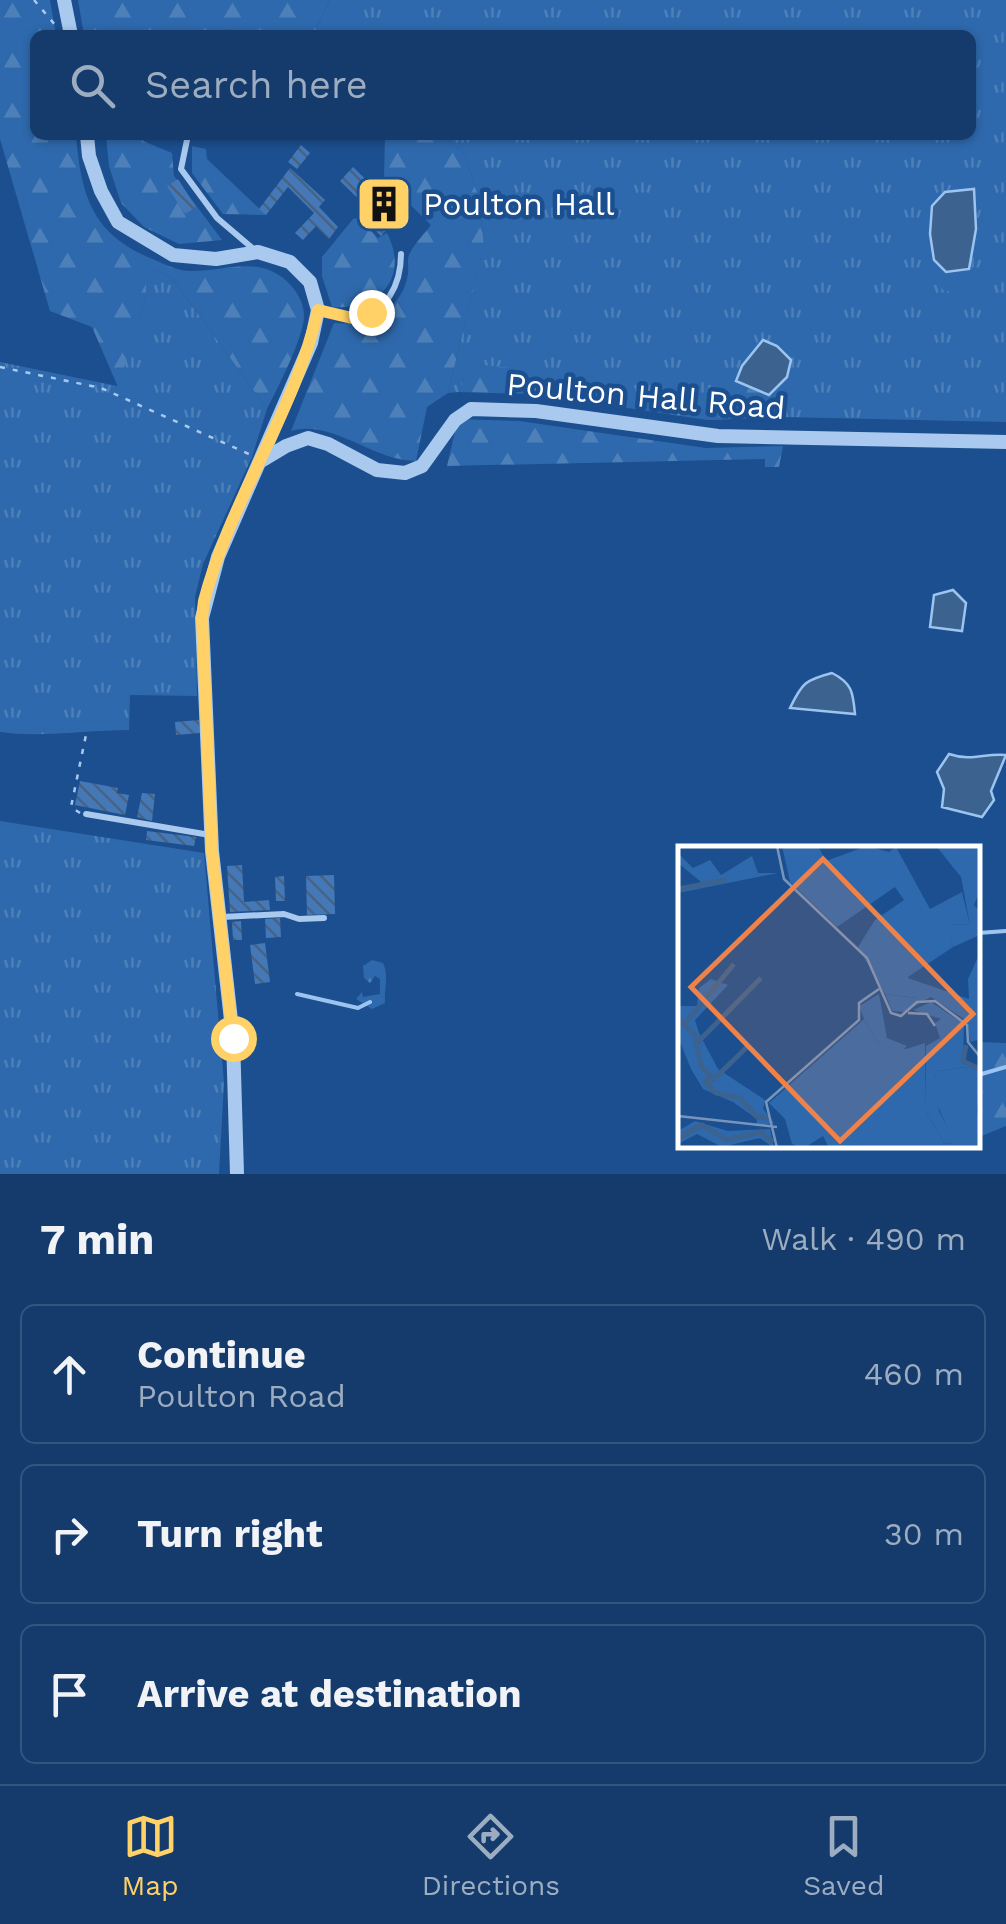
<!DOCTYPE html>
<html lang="en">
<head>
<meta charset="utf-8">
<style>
  :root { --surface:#143b6b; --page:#214673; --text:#f1f3f6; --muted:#9dadc1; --line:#33557e; --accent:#ffd166 }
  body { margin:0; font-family:"Work Sans",sans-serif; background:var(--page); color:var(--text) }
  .stop { position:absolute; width:30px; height:30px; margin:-22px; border:8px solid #ffd166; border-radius:50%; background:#fff }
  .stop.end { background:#ffd166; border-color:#fff; box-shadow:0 2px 10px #0008 }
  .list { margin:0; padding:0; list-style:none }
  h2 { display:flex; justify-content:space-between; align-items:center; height:130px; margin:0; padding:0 40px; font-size:42px }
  h2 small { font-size:32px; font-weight:400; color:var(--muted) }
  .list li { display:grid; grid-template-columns:65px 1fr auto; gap:30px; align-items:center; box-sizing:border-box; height:140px; margin:0 20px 20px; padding:0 20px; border:2px solid var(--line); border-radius:15px }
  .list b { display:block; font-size:38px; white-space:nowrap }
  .list p { margin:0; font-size:32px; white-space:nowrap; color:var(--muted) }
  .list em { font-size:32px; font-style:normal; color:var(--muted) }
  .icon { flex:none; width:55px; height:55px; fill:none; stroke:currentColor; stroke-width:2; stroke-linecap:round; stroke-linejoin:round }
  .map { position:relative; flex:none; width:1006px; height:1174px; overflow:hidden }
  .search { position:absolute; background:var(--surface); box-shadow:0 2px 8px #0004; left:30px; right:30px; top:30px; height:110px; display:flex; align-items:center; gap:25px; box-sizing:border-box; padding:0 35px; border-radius:15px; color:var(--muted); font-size:38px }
  .sheet { height:610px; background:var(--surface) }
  nav { display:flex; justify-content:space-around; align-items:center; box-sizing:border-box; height:140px; border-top:2px solid var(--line); background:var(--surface); font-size:28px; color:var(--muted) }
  nav a { display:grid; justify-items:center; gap:5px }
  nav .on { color:var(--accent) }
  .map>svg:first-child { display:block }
</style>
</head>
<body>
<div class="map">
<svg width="1006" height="1174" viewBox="0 0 1006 1174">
  <defs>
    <pattern id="grass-tufts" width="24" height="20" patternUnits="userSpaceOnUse" patternTransform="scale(2.5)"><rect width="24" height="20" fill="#2e69ad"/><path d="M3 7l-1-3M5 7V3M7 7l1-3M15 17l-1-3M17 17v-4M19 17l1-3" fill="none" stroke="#4d80b9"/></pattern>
    <pattern id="forest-firs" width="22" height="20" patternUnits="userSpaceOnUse" patternTransform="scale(2.5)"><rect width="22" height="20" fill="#2e69ad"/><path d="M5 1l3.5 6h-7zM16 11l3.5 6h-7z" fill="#4d80b9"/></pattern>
    <pattern id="building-back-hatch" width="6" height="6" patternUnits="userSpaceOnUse" patternTransform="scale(2.5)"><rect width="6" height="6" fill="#4478b7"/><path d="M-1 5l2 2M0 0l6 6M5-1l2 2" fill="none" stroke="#486282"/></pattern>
  </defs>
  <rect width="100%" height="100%" fill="#1b4f8f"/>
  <!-- grass -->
  <path fill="url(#grass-tufts)" d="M 330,0 L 1006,0 L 1006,422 L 782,417 L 707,420 L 588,402 L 563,380 L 517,375 L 464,379 L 459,392 L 448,393 L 484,244 L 479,199 L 465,155 L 442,135 L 971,135 L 971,35 L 313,35 Z
    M 157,270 L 173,279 L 267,409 L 252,457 L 203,564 L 195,597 L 197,696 L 130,695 L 129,730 C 86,730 42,738 0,732 L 0,362 L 117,386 L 146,298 L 146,274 Z
    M 0,821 L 204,853 L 224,1083 L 219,1174 L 0,1174 Z"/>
  <!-- forest -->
  <path fill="url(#forest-firs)" d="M 0,0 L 50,0 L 56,35 L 35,35 L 35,135 L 76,135 C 81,194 91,233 150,258 C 163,263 178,272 193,271 C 217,271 246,261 269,270 C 287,277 304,296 304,316 C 304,336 277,390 267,409 L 173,279 L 157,270 L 146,275 L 146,298 L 118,387 L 92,327 L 50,311 L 0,139 Z
    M 78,0 L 330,0 L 313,35 C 296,35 278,37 261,35 C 242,33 230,24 212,35 L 84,35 Z
    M 106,135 L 143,135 L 143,141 L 172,153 L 174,176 L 222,240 L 179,244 L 144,227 L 121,203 L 109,166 Z
    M 385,135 L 442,135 L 465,155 L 479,199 L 484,245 L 448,393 L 427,407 L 416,461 C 372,461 333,419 291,431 L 334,323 C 367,326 402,312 408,274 C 409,266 406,258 411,251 C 416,242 425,233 431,225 L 384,179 Z
    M 192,146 L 206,149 L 207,159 L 266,215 L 223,214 L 192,173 Z
    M 363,217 L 366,226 L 378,238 L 387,233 C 410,278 379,311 332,307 L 322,276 L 322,257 L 353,219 Z
    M 934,260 L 946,272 L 969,269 L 974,272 L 971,282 L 956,293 L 943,290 L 937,281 Z
    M 483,365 L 511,368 L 518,375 C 552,368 563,380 588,402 L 531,394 L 459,392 L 464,379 Z
    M 787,377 L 782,417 L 707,420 L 726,392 L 750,387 L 769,395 Z
    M 458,419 L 519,421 L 706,448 L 783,446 L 779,467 L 765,467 L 765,459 L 447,466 Z
    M 372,960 L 383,963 C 389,975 384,989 385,1003 L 372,1009 L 356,999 L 362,992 L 363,997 L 380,994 L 380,979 L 375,976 L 370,983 L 364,978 L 363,966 Z
    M 979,1042 L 1006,1043 L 1006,1126 L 979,1137 Z"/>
  <!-- water -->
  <path fill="#3c6290" stroke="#9cc4f0" stroke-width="2.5" d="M 974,189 L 976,229 L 969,269 L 946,272 L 934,260 L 930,234 L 932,206 L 945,192 Z
    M 763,340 L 777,346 L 791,360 L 787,377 L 769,395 L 736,381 L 742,366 Z
    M 953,590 L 966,603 L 962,631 L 930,627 L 934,595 Z
    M 832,673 C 852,683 853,692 855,714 L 790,708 C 802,683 805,680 832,673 Z
    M 949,754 C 973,762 983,753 1006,755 L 991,791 L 994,800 L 982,817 L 942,807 L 944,789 L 937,772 Z"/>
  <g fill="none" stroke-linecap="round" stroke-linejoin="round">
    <!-- stream -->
    <path stroke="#9cc4f0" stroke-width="4" d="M 978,933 L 1006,931
      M 297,994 L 358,1008 L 370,1002
      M 978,1075 L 1006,1067"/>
  </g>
  <!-- building -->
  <path fill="url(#building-back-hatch)" d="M 301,145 L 310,153 L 297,169 L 288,162 Z
    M 353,167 L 387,200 L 393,194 L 407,208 L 381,236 L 369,224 L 376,216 L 340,181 Z
    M 290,168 L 325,200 L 319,207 L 338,227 L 329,239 L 316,226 L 303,240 L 295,233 L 314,213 L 288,187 L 266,215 L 259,209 Z
    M 178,179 L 196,207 L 185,214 L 167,186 Z
    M 199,720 L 200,733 L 176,735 L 175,722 Z
    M 80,781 L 118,788 L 117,793 L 129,795 L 125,815 L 75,805 Z
    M 142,793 L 155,794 L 152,821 L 137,817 Z
    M 147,831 L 196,837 L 194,846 L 146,840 Z
    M 242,865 L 244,902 L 269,900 L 270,910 L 230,912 L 227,866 Z
    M 334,875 L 335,914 L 307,915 L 306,876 Z
    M 284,876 L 285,901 L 276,901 L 275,877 Z
    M 280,918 L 281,937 L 266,938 L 265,919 Z
    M 241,921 L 242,940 L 233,940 L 232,922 Z
    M 265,943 L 270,982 L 255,984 L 250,945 Z"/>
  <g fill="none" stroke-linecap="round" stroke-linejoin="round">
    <!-- path -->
    <path stroke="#a9c9ee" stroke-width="2.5" stroke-dasharray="5 8" stroke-linecap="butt" d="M 34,0 L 56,26
      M 0,367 L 101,388 L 251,455
      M 80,813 L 71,807 L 87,730"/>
    <!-- service -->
    <path stroke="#a9c9ee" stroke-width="6" d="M 188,135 L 181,169 L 217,218 L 257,252
      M 320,311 C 329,313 342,318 352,318 C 387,316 401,283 401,254
      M 86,814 L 210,835
      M 222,917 L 284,914 L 299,919 L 324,918"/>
    <!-- tertiary -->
    <path stroke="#a9c9ee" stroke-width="14" d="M 64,0 L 71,35
      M 87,135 L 89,156 L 101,191 L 118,222 L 173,255 L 216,259 L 258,252 L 290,262 L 310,282 L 318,310 L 311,343 L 218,557 L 202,618 L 212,851 L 233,1038 L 237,1174
      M 261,461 L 286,446 L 308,438 L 328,444 L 377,470 L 405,473 L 422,466 L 455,420 L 471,409 L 536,411 L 718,436 L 1006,442"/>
  </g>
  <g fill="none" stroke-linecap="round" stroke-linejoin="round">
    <!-- route -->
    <path stroke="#ffd166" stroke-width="12" d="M 233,1038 L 212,851 L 202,618 L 204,601 C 230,500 295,412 318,310 L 352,318 L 371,312"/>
  </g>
  <!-- icons -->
  <defs>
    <g id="building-square" transform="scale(2.875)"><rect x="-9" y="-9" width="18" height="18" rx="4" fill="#ffd166" stroke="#1b4f8f"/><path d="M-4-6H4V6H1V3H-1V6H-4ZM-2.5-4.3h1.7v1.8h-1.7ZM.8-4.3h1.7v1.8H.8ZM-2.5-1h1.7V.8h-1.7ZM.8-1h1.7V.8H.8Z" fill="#111"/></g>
  </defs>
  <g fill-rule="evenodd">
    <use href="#building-square" x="384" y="204"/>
  </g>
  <g text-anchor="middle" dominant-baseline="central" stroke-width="9" stroke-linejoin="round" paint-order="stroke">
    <!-- poi labels -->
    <g font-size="32" fill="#fff" stroke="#1b4f8f" text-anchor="start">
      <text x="423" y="204">Poulton Hall</text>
    </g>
    <!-- street labels -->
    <g font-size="32" fill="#fff" stroke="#1b4f8f">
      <text transform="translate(646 396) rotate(5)">Poulton Hall Road</text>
    </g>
  </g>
  <!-- overview -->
  <g transform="translate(678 846)">
    <rect width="302" height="302" fill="#1b4f8f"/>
    <path d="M 104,0 L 140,0 L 148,15 L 189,0 L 211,6 L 218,1 L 252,63 L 284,46 L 292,79 L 270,78 L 275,101 L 230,131 L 240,152 L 207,148 L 180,101 L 197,74 L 226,54 L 217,41 L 159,81 L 112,36 ZM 186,173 L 200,197 L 228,203 L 247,197 L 248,265 L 266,297 L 276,298 L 256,251 L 256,233 L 259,225 L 288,221 L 301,275 L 300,302 L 151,302 L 145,290 L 126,302 L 114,298 L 107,273 L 91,257 Z" fill="#2e69ad"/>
    <path d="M 258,0 L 302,0 L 302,45 L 296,59 L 302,65 L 302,89 L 275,101 L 269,78 L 292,79 L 283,31 ZM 0,7 L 15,22 L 32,14 L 43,29 L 74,10 L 80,27 L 100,27 L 0,47 L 23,36 L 0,17 ZM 302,107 L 302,202 L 299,194 L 292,196 L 289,175 L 253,151 L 225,166 L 214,165 L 207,148 L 239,152 L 230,132 L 291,153 L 290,133 ZM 33,133 L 50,139 L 17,174 L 21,187 L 40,223 L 87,254 L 85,263 L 96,277 L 78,280 L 79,273 L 55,256 L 25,243 L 13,223 L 0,191 L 0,160 L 19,160 L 21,142 ZM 201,148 L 209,192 L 229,200 L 222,206 L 200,197 L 186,173 L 181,160 ZM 253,156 L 286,178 L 285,215 L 302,224 L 298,277 L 288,221 L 259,225 L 256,233 L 261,265 L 274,291 L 286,299 L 266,297 L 248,265 L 248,200 L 262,192 L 257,177 L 263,173 L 235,164 ZM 17,275 L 50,285 L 92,283 L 96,302 L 82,292 L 44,301 L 19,288 L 0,298 L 0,285 Z" fill="#2e69ad"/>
    <path fill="none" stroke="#3c6290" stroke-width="5" d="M 0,43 L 48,34M 0,173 L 17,189 L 23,220 L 32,229 L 27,236 L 38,247 L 62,252 L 79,271 L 91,272M 7,177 L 56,118M 18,198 L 83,132M 288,199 L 285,215 L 303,224M 31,238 L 69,201M 0,292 L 24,279 L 49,294 L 83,286 L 95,296"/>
    <path fill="none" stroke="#7695bc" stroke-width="2.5" d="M 99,0 L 106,33 L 189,112 L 213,167 L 223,170 L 239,156 L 257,155 L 289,179 L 290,196 L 303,212M 230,167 L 249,168 L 257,180M 0,270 L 99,281M 99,302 L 88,256 L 181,174 L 181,157 L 201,143"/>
    <path fill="#ee8249" fill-opacity="0.15" stroke="#ee8249" stroke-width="5" d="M 145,13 L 295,168 L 162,295 L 13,141 Z"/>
    <rect width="302" height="302" fill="none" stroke="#fff" stroke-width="5"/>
  </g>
</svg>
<div class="stop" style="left:233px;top:1038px"></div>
<div class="stop end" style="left:371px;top:312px"></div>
<div class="search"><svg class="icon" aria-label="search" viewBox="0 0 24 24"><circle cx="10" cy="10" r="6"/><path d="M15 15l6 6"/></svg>Search here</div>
</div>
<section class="sheet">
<h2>7 min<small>Walk · 490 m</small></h2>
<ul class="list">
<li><svg class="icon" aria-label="ahead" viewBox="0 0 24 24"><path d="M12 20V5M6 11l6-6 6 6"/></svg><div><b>Continue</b><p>Poulton Road</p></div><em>460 m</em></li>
<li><svg class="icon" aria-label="right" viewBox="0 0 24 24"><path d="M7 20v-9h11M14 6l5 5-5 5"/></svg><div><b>Turn right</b></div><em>30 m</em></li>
<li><svg class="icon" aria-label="arrive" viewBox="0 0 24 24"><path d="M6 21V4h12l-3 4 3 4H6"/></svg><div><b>Arrive at destination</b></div></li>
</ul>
</section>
<nav>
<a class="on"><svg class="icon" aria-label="map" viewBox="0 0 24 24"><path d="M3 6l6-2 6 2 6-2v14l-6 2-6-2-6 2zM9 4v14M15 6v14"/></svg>Map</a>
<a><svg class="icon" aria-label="directions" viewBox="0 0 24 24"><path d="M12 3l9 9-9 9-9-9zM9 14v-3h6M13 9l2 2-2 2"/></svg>Directions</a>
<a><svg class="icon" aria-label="saved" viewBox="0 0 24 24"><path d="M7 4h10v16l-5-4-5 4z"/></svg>Saved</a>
</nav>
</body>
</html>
